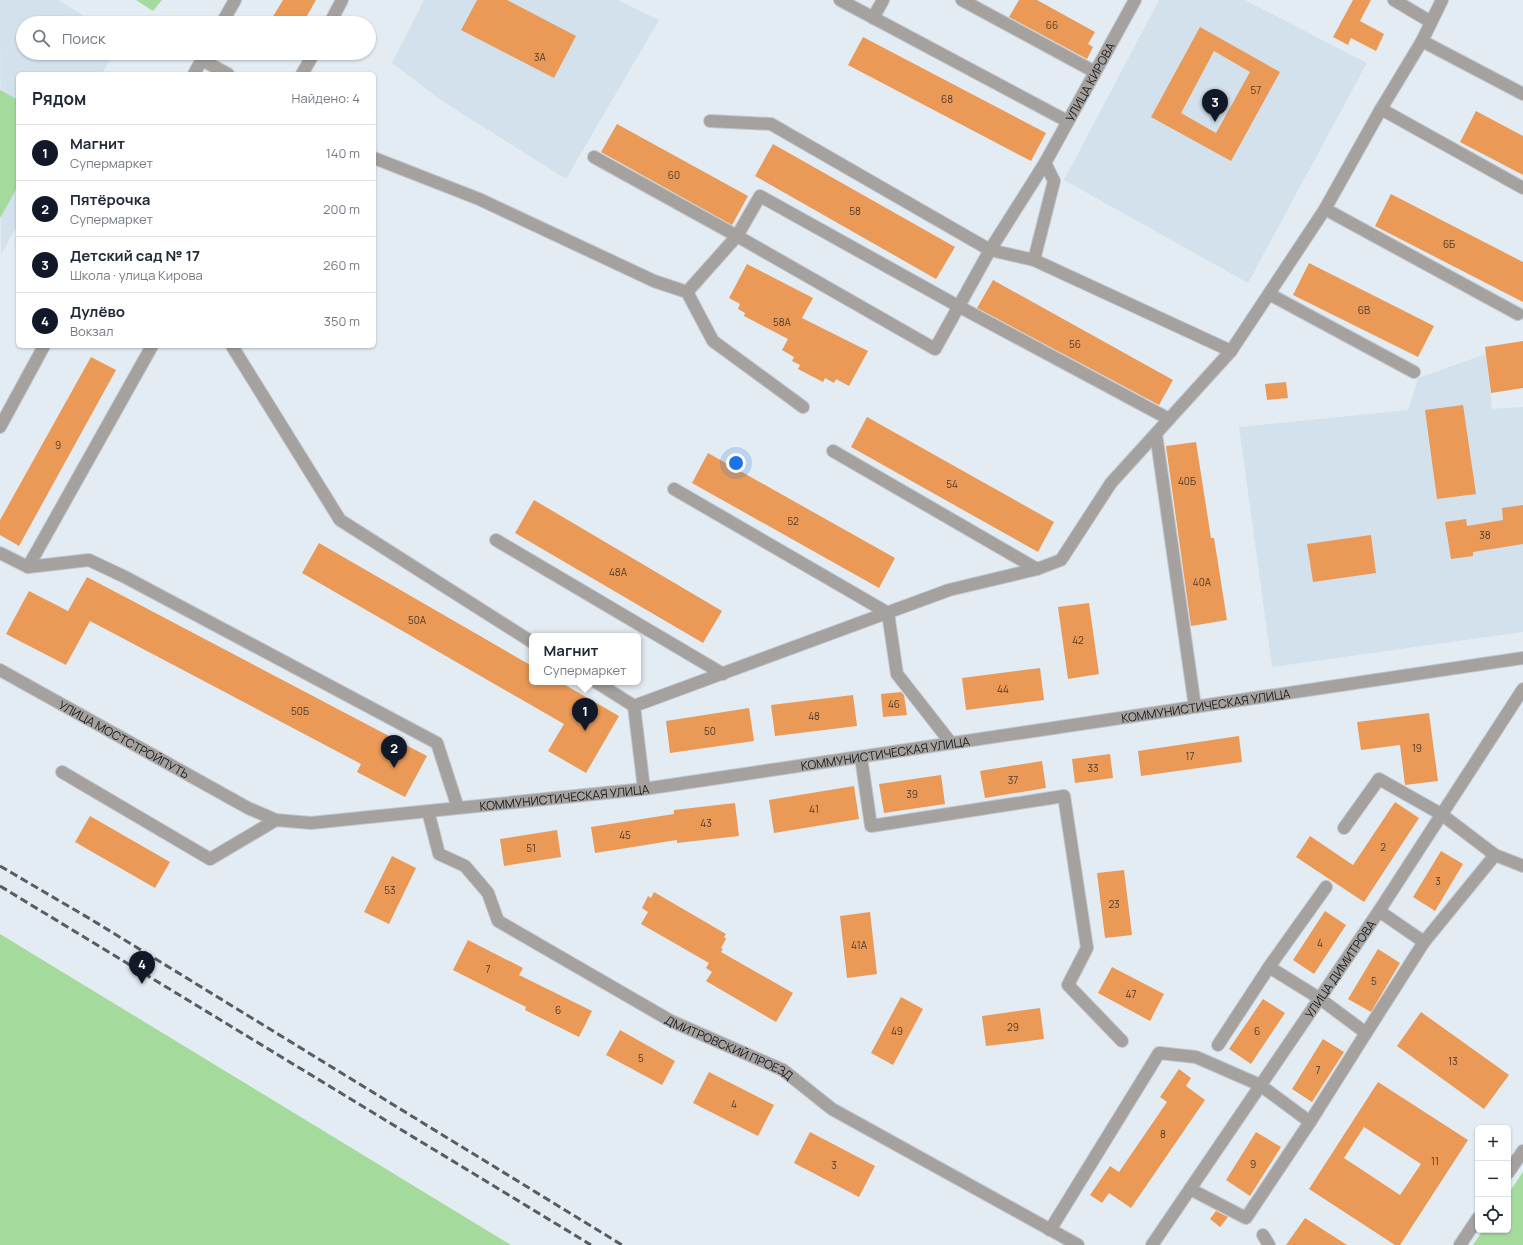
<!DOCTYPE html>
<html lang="ru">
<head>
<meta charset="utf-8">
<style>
  :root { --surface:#fff; --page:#f2f2f3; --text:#1f2937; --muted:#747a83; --line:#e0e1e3; --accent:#111827 }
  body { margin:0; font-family:Manrope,sans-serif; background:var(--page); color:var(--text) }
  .controls { position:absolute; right:12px; bottom:12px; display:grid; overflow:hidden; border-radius:6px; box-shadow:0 1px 3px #0004 }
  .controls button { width:36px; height:36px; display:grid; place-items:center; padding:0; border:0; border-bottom:1px solid var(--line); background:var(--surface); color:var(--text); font:20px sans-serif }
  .you { position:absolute; left:736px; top:463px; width:14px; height:14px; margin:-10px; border:3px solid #fff; border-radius:50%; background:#1a73e8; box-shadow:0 0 0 6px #1a73e833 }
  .badge { display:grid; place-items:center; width:26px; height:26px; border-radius:50%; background:var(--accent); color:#fff; font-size:13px; font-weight:700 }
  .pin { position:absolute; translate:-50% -33px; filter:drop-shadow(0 1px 2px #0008) }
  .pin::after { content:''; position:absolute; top:21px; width:14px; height:12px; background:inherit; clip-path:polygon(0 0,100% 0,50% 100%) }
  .popup { position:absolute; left:529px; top:633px; width:112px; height:52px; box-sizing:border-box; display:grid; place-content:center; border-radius:6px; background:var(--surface); filter:drop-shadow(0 1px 3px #0005); font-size:13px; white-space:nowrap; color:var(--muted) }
  .popup b { font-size:15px; color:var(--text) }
  .popup::after { content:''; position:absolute; left:50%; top:100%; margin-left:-8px; border:8px solid transparent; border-top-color:var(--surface) }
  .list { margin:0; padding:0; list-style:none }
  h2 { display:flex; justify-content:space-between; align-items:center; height:52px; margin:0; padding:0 16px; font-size:17px }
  h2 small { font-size:13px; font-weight:400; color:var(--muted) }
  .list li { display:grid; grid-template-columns:26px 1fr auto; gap:12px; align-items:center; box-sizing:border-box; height:56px; padding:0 16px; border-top:1px solid var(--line) }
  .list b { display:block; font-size:15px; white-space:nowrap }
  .list p { margin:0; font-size:13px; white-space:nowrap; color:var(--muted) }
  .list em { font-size:13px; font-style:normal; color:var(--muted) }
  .icon { flex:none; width:22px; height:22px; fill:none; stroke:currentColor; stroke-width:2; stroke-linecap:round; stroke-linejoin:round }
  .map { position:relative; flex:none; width:1523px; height:1245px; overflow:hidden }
  .search { position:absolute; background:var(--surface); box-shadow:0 1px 3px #0004; left:16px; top:16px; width:360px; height:44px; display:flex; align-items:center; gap:10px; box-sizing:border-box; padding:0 14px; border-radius:22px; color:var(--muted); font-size:15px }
  .panel { position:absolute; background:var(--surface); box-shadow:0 1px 3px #0004; left:16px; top:72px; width:360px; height:276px; border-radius:6px }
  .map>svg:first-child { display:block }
</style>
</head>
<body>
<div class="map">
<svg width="1523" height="1245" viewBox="0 0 1523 1245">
  <rect width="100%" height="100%" fill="#e4ecf3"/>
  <!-- built -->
  <path fill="#d3e1ed" d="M 0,0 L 58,0 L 96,23 L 23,23 L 23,53 L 114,53 L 102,74 L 18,74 L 18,224 L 1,255 Z
    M 424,0 L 618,0 L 659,20 L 566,179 L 445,103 L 392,63 Z
    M 1159,0 L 1245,0 L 1367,63 L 1248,283 L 1064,180 Z
    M 1486,354 L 1492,409 L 1523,407 L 1523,632 L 1272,667 L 1239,427 L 1408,410 L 1418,378 Z"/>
  <!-- green -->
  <path fill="#a4db9c" d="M 136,0 L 162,0 L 153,11 Z
    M 0,90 L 18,100 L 18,186 L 0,218 Z
    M 0,934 L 511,1245 L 0,1245 Z
    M 1523,1172 L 1523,1245 L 1473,1245 L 1483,1230 L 1508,1230 L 1508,1194 Z"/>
  <!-- building -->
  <path fill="#eb9957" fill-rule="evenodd" d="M 283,0 L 316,0 L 303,23 L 269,23 Z
    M 477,0 L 507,0 L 576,36 L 554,78 L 461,30 Z
    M 1019,0 L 1037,0 L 1095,32 L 1088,44 L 1093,47 L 1087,59 L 1009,17 Z
    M 1353,0 L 1371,0 L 1360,21 L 1384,34 L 1376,51 L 1351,38 L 1348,45 L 1333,37 Z
    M 1200,27 L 1280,72 L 1231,161 L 1151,117 ZM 1214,51 L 1250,72 L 1216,133 L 1181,113 Z
    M 863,37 L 1046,133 L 1031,161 L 848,65 Z
    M 1476,111 L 1523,136 L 1523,175 L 1460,142 Z
    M 617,124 L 748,196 L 732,225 L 601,152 Z
    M 773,144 L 955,247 L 936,279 L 755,176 Z
    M 1391,194 L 1523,262 L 1523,302 L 1375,226 Z
    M 1309,263 L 1434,326 L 1418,357 L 1293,295 Z
    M 747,264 L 813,298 L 802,318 L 868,351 L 849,386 L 836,379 L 834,383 L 825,378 L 823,382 L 798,369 L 800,365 L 792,361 L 794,357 L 782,350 L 788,339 L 744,316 L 745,313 L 738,309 L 740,304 L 729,298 Z
    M 993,280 L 1173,380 L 1159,405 L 977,308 Z
    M 1523,341 L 1523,388 L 1491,393 L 1485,347 Z
    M 91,357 L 116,370 L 19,546 L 0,535 L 0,520 Z
    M 1286,382 L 1288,398 L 1267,400 L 1265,384 Z
    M 1463,405 L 1476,494 L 1437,499 L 1425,410 Z
    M 867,417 L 1054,522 L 1038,552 L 851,447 Z
    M 1196,442 L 1211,538 L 1214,538 L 1227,620 L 1191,626 L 1166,446 Z
    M 708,453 L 895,558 L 879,588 L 692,483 Z
    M 534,500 L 722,611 L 703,643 L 515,533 Z
    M 1523,505 L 1523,544 L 1473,552 L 1473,556 L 1451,559 L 1445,522 L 1466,519 L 1467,526 L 1503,520 L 1502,508 Z
    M 1371,535 L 1376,573 L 1313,582 L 1307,544 Z
    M 319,543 L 532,666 L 532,682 L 560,682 L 619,716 L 586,773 L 548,751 L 564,724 L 302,573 Z
    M 87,577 L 427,756 L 405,797 L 357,772 L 361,764 L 90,621 L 66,665 L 6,634 L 29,591 L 68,611 Z
    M 1089,603 L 1099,674 L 1068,679 L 1058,607 Z
    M 1040,668 L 1044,700 L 966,710 L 962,678 Z
    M 901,692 L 904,695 L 907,715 L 883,717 L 881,694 Z
    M 853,695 L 857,726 L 775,736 L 771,705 Z
    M 749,708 L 754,741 L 670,753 L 666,721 Z
    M 1429,713 L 1438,781 L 1405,785 L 1400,745 L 1361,750 L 1357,722 Z
    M 1239,736 L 1242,762 L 1141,776 L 1138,751 Z
    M 1110,754 L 1113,778 L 1075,783 L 1072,759 Z
    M 1042,761 L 1046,788 L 985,798 L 980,771 Z
    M 941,775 L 945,804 L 884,813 L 879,784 Z
    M 854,786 L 859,819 L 774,833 L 769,800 Z
    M 1395,802 L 1419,818 L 1364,902 L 1296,857 L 1310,836 L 1353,865 Z
    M 735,803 L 739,836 L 677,843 L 677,840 L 595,853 L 591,827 L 674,814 L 674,810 Z
    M 90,816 L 170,862 L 155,888 L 75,842 Z
    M 557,830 L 561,857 L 504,866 L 500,839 Z
    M 1441,851 L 1463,864 L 1435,911 L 1413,897 Z
    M 392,856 L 416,868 L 389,924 L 364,912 Z
    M 1124,870 L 1132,935 L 1105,938 L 1097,873 Z
    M 654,892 L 726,934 L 724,937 L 726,939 L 721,948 L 723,949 L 721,952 L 793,993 L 776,1022 L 706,981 L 712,972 L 706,968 L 709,963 L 641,924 L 648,912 L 642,908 L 648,896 L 651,898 Z
    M 1325,911 L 1346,925 L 1314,974 L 1293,960 Z
    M 870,912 L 877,974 L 847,978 L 840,916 Z
    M 468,940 L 523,968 L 519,975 L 592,1011 L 579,1037 L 525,1010 L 526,1007 L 453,970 Z
    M 1378,949 L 1400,963 L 1371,1012 L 1348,999 Z
    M 1112,967 L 1164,994 L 1150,1021 L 1098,993 Z
    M 901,997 L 923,1009 L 893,1065 L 871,1053 Z
    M 1263,999 L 1285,1013 L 1251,1064 L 1229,1049 Z
    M 1040,1008 L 1044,1039 L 986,1046 L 982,1016 Z
    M 1421,1012 L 1509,1075 L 1484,1109 L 1397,1046 Z
    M 620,1030 L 675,1061 L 662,1085 L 606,1055 Z
    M 1323,1039 L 1344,1052 L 1312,1102 L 1292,1089 Z
    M 1179,1069 L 1191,1078 L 1186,1086 L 1205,1100 L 1131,1208 L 1109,1193 L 1102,1203 L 1090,1195 L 1110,1166 L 1119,1172 L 1167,1102 L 1160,1097 Z
    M 709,1072 L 774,1105 L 758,1136 L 693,1103 Z
    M 1378,1082 L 1468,1140 L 1400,1245 L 1395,1245 L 1309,1189 ZM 1364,1127 L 1421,1164 L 1400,1195 L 1344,1158 Z
    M 810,1132 L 875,1166 L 859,1197 L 794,1163 Z
    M 1256,1132 L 1281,1147 L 1250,1196 L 1226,1180 Z
    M 1216,1211 L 1228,1217 L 1220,1227 L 1210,1219 Z
    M 1305,1218 L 1347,1245 L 1286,1245 Z"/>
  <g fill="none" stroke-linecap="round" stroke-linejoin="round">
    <!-- minor casing -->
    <g stroke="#c0c7cd" stroke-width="14">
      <g id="minor">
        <path d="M 840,0 L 1067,121"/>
        <path d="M 962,0 L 1095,72"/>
        <path d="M 1394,0 L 1431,22"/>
        <path d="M 873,18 L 883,0"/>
        <path d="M 222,23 L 235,0"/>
        <path d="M 330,23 L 342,0"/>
        <path d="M 1422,41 L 1523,94"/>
        <path d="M 202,60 L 228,74"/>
        <path d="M 194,74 L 205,54"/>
        <path d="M 302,74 L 314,53"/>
        <path d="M 1381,109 L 1523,188"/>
        <path d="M 710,121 L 771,124 L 990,250 L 1034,260 L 1231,351"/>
        <path d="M 594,157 L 737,236 L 760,196 L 958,306 L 1169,419"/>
        <path d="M 374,158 L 479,199 L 654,281 L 687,292 L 713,341 L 803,407"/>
        <path d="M 1325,209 L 1518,314"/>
        <path d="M 1034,260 L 1054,181 L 1045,163"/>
        <path id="s1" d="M 687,292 L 737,236 L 935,349 L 990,250 L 1045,163 L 1135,0"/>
        <path d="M 1269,294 L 1414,372"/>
        <path d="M 232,346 L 340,520 L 532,642"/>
        <path d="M 0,427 L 44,346"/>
        <path d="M 1156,434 L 1195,707"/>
        <path d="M 833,451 L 1037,569"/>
        <path d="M 674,489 L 888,613 L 897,674 L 951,743"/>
        <path d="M 496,540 L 723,674"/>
        <path d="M 0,553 L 28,567 L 152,346"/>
        <path d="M 28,567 L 89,560 L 125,577 L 437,743 L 458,808"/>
        <path id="s2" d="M 0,670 L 248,808 L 276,820 L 311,823 L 644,789 L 1523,658"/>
        <path d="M 596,682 L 634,706"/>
        <path d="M 861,757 L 871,826 L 1064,796 L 1087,948 L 1068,985 L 1122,1041"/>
        <path d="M 62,772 L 210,859 L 276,820"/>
        <path d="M 644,789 L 634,706 L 949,590 L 1037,569 L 1061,560 L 1111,483 L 1231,351 L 1325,209 L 1381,109 L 1422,41 L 1442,0"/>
        <path id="s3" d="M 428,811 L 439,854 L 465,866 L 488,893 L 498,921 L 671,1021 L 783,1070 L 832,1109 L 1078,1245"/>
        <path d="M 1344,828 L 1379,779 L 1441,814 L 1495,855 L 1523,866"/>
        <path d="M 1326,887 L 1269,967 L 1319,998 L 1366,1033 L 1424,942 L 1379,911"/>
        <path d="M 1424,942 L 1495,855"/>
        <path d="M 1218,1045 L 1269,967"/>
        <path d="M 1310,1122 L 1366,1033"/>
        <path d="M 1508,1173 L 1523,1151"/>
        <path d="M 1050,1230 L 1159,1053 L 1196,1057 L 1260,1085 L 1310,1122 L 1246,1218 L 1190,1189"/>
        <path d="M 1263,1235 L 1269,1245"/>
        <path id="s4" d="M 1152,1245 L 1379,911 L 1523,689"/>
        <path d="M 1460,1245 L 1478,1218"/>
      </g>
    </g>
    <!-- minor -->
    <use href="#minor" stroke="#a5a19f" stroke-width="12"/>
    <!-- rail -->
    <path stroke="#595d61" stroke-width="3" stroke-dasharray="8 4" stroke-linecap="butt" d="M 0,866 L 92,920 L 622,1245
      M 0,886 L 591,1245"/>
  </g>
  <g text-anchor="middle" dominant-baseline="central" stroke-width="3.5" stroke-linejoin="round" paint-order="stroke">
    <!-- number labels -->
    <g font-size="10" fill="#4e3b2d">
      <text x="1052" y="25">66</text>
      <text x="540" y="57">3А</text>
      <text x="1256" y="90">57</text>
      <text x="947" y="99">68</text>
      <text x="674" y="175">60</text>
      <text x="855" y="211">58</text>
      <text x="1449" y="244">6Б</text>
      <text x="1364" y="310">6В</text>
      <text x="782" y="322">58А</text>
      <text x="1075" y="344">56</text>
      <text x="58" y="445">9</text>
      <text x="1187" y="481">40Б</text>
      <text x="952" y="484">54</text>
      <text x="793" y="521">52</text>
      <text x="1485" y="535">38</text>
      <text x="618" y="572">48А</text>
      <text x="1202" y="582">40А</text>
      <text x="417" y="620">50А</text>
      <text x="1078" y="640">42</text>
      <text x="1003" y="689">44</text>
      <text x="894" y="704">46</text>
      <text x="300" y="711">50Б</text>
      <text x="814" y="716">48</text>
      <text x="710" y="731">50</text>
      <text x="1417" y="748">19</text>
      <text x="1190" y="756">17</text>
      <text x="1093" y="768">33</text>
      <text x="1013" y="780">37</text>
      <text x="912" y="794">39</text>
      <text x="814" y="809">41</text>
      <text x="706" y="823">43</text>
      <text x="625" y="835">45</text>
      <text x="1383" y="847">2</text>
      <text x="531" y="848">51</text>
      <text x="1438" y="881">3</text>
      <text x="390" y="890">53</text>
      <text x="1114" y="904">23</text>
      <text x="1320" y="943">4</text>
      <text x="859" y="945">41А</text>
      <text x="488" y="969">7</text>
      <text x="1374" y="981">5</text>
      <text x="1131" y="994">47</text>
      <text x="558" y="1010">6</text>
      <text x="1013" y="1027">29</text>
      <text x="897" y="1031">49</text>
      <text x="1257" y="1031">6</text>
      <text x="641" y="1058">5</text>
      <text x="1453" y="1061">13</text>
      <text x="1318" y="1070">7</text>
      <text x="734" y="1104">4</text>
      <text x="1163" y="1134">8</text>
      <text x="1435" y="1161">11</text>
      <text x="1253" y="1164">9</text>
      <text x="834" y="1165">3</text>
    </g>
    <!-- street labels -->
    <g font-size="12" fill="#1a1c1f" stroke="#f3f9ff">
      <text stroke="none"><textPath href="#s1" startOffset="612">УЛИЦА КИРОВА</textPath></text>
      <text stroke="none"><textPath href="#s2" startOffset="1252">КОММУНИСТИЧЕСКАЯ УЛИЦА</textPath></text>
      <text stroke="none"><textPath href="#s2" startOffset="142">УЛИЦА МОСТСТРОЙПУТЬ</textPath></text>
      <text stroke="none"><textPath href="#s2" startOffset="928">КОММУНИСТИЧЕСКАЯ УЛИЦА</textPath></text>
      <text stroke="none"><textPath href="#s2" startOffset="604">КОММУНИСТИЧЕСКАЯ УЛИЦА</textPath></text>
      <text stroke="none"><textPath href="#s4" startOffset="334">УЛИЦА ДИМИТРОВА</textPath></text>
      <text stroke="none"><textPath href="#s3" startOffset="402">ДМИТРОВСКИЙ ПРОЕЗД</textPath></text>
    </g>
  </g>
</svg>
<div class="controls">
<button>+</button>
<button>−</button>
<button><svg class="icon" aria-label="locate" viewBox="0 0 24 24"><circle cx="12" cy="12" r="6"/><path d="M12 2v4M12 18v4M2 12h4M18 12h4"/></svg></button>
</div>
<div class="you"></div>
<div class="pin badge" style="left:585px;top:731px">1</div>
<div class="popup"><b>Магнит</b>Супермаркет</div>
<div class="pin badge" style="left:394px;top:768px">2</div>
<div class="pin badge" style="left:1215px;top:122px">3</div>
<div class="pin badge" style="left:142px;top:984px">4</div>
<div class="search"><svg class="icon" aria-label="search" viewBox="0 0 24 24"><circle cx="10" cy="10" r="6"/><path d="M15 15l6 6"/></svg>Поиск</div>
<section class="panel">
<h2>Рядом<small>Найдено: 4</small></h2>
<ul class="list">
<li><span class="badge">1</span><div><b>Магнит</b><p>Супермаркет</p></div><em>140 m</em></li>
<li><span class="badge">2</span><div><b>Пятёрочка</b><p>Супермаркет</p></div><em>200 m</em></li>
<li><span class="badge">3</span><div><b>Детский сад № 17</b><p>Школа · улица Кирова</p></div><em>260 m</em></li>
<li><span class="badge">4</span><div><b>Дулёво</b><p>Вокзал</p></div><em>350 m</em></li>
</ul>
</section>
</div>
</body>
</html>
